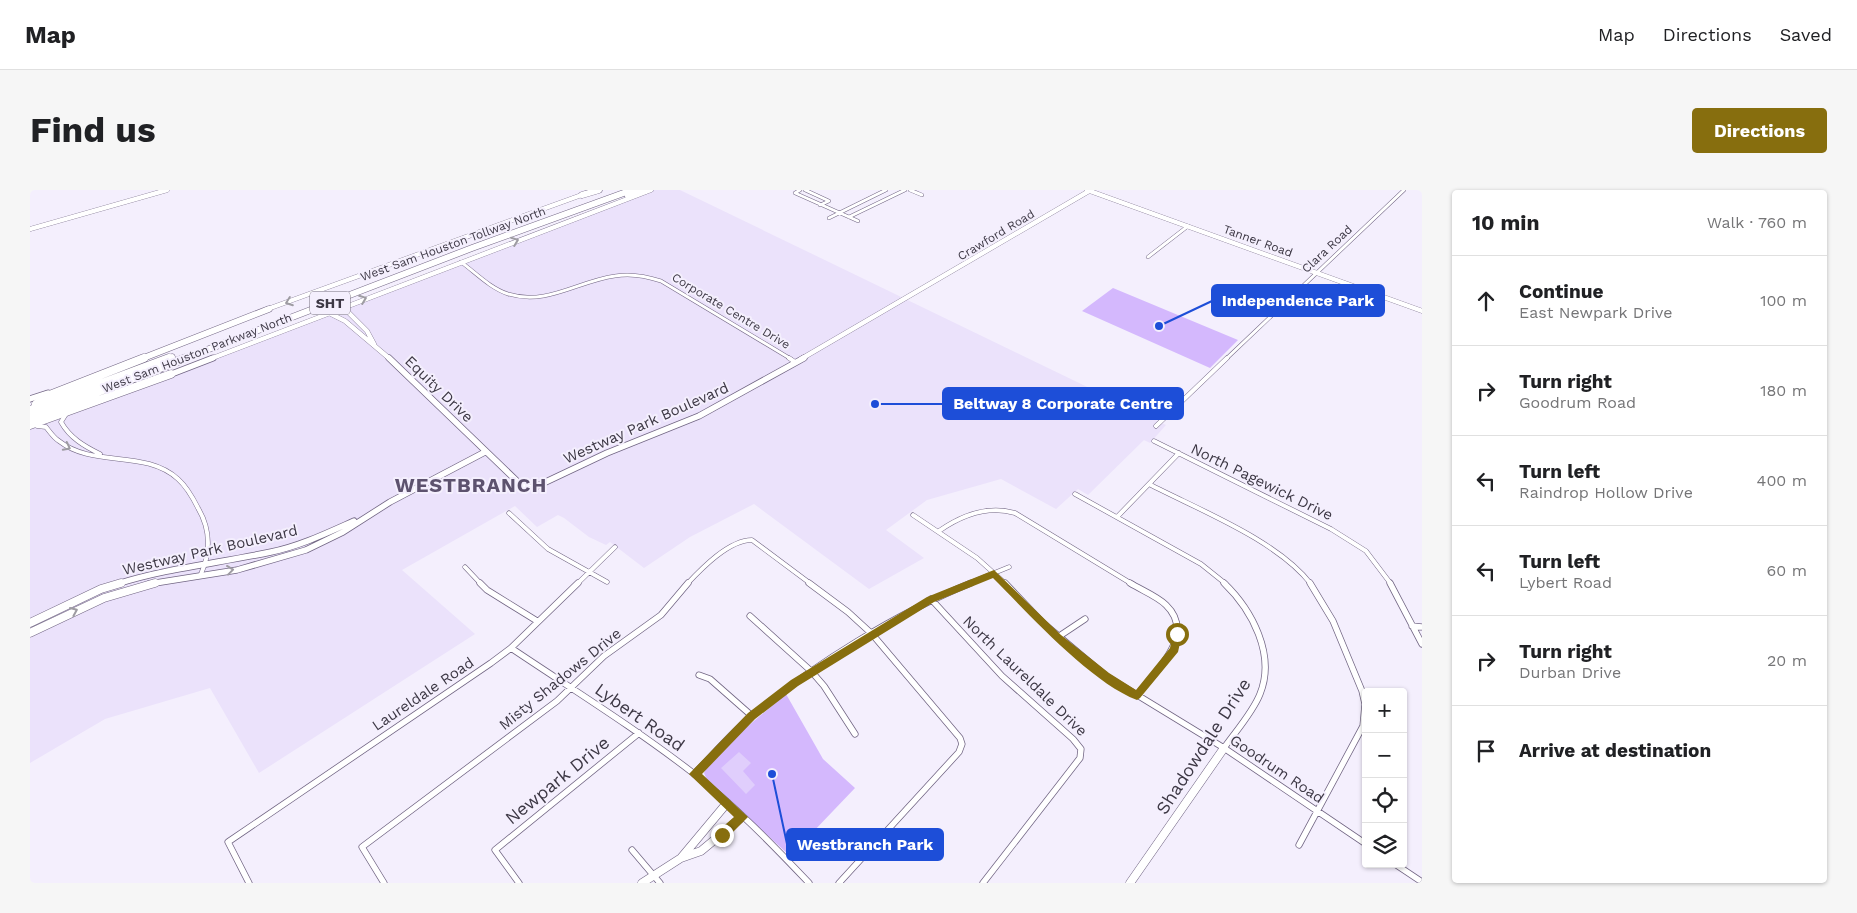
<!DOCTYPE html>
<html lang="en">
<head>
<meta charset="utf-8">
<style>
  :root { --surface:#fff; --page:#f6f6f6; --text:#202124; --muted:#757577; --line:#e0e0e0; --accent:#876e0e }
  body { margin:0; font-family:"Work Sans",sans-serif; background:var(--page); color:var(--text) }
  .controls { position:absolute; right:15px; bottom:15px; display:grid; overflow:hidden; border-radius:5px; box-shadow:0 1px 4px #0004 }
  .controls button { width:45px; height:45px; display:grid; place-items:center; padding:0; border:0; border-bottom:1px solid var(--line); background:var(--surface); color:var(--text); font:25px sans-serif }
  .stop { position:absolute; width:15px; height:15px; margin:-11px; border:4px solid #876e0e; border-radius:50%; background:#fff }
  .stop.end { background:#876e0e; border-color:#fff; box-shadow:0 1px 5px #0008 }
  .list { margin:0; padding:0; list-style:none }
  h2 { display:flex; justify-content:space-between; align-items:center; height:65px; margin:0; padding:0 20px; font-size:21px }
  h2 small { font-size:16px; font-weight:400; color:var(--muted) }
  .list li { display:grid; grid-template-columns:32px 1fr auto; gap:15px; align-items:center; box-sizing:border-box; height:90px; padding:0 20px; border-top:1px solid var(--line) }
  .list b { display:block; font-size:19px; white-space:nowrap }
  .list p { margin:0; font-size:16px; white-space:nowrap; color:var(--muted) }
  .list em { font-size:16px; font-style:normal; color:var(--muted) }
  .icon { flex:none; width:28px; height:28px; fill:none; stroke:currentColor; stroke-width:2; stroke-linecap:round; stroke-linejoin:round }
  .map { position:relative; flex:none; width:1392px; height:693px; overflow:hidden; border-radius:5px }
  header { display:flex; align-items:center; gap:30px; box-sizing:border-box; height:70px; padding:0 25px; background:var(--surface); border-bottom:1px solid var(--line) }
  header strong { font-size:24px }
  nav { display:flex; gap:28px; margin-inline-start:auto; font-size:18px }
  .intro { display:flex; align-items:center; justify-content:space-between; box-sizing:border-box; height:120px; padding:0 30px }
  h1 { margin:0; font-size:35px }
  .button { padding:12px 22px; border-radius:5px; background:var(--accent); color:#fff; font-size:18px; font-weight:700 }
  main { display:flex; gap:30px; padding:0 30px }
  aside { flex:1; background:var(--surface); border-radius:5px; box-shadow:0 1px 4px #0004 }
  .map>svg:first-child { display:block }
</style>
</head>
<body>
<header>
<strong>Map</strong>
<nav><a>Map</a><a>Directions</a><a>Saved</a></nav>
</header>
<div class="intro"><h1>Find us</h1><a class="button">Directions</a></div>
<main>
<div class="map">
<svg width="1392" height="693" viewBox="0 0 1392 693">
  <rect width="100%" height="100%" fill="#f4effd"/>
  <!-- built -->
  <path fill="#ebe2fb" d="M 621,0 L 650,0 L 1136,235 L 1120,253 L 1114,250 L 1058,305 L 1048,299 L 1026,319 L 971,289 L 897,310 L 856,340 L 894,368 L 839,399 L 724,314 L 660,347 L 614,378 L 580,352 L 576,355 L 559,347 L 534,328 L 528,325 L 507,337 L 485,316 L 372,380 L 445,444 L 229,583 L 180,498 L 75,529 L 0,573 L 0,238 Z"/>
  <!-- green -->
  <path fill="#d4b8fd" d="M 1083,98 L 1208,150 L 1180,178 L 1052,121 Z
    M 756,504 L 793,569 L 825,598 L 760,666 L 677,590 L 674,583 C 682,563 738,520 756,504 Z"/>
  <!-- water -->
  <path fill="#e0cefc" d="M 709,562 L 721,573 L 713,581 L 725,595 L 716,604 L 691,578 Z"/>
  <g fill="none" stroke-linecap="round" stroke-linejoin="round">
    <!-- street-far2 casing -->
    <g stroke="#726684" stroke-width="4">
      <path id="street-far2" d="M 770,0 L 765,3 L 828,31
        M 775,0 L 799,11 L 790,15
        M 880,0 L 892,5
        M 819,27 L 875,0
        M 799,28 L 856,0
        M 1118,67 L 1158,36
        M 431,72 C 446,83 460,98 478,104 C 517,116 548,91 585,86 C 601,83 616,86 631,91 L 761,169
        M 1196,169 L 1374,0"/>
    </g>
    <!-- street-far1 casing -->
    <g stroke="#726684" stroke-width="5">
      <path id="street-far1" d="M 759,168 L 765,172
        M 36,224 L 31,232 C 40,248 54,256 70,264
        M 7,236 L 16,237 C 20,242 24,248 29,251 C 63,278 115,259 148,289 C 157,297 163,308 168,318 C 181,340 181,361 171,384
        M 1126,236 L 1197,168
        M 1124,251 L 1301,339 L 1336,361 L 1361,394
        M 1119,294 C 1169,320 1247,350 1281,394
        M 1045,304 L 1171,374 L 1196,394
        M 479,323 L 518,359 L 577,392
        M 883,325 L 947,368 L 976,394
        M 1087,327 L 1149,263
        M 909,341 C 932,325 957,315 985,323 L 1102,394
        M 435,377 L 451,394
        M 547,394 L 585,357
        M 657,394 C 672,378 699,350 722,350 L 781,394
        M 937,394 L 979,377"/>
    </g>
    <!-- street casing -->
    <g stroke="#726684" stroke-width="7">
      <path id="street" d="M 450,393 L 457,400 L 507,431
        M 779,393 L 818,422 L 842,444 L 930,548 L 932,554 L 929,562 L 809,693
        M 975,393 L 1013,433 L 1076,486 L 1194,558 L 1336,654
        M 1100,393 C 1111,400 1127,406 1136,415 C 1167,445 1125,482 1107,505
        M 1360,393 L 1392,454
        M 901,409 L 972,486 L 1043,549 L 1051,559 L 1050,568 L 953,693
        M 720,426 L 781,481 L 794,496 L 825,544
        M 1382,436 L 1392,437
        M 1028,447 L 1055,429
        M 481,458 C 542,499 605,538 663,583 C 705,616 742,654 779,693
        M 669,485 L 680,489 L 722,526
        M 1194,558 C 1206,541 1223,522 1230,504 C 1246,465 1222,420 1194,393
        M 664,584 C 683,565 702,542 723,525 C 785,474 867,423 941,393
        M 1269,655 L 1333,536 L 1335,514 L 1332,501 L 1303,431 L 1280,393
        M 602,660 L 630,693
        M 1365,674 L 1392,692
        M 219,693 L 198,652 L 461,473 L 481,458 L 548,393
        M 354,693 L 332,657 L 527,511 L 574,466 L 631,425 L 658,393
        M 489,693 L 465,660 L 609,543"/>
    </g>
    <!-- secondary-far2 casing -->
    <g stroke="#726684" stroke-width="5">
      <path id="secondary-far2" d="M 1057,0 L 1392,121
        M 0,39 L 137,0
        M 318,115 L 316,120 L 337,141 L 344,154
        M 235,120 L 557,3
        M 299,123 L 315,131 L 360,169
        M 180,169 L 621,0
        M 771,169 L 1059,1"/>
    </g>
    <!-- secondary-far1 casing -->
    <g stroke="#726684" stroke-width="7">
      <path id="secondary-far1" d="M 359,168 L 490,294 L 503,298 L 577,263 L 669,226 L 774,168
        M 139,185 L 183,168
        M 0,209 L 18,203
        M 87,394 C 137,378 190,373 241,362 C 270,356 297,343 324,331
        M 119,394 L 207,380 L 276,360 L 313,342 L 360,312 L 455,262"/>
    </g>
    <!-- secondary casing -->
    <g stroke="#726684" stroke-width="9">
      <path id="secondary" d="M 0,433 L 71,399 L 91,393
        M 0,443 L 74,408 L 125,393
        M 651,668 L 697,613
        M 612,693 L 651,668 L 671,661 L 712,627
        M 1100,693 L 1194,558"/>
    </g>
    <!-- highway-far1 casing -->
    <g stroke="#726684" stroke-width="7">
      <path id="highway-far1" d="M 552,5 L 569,0
        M 598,6 L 613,0
        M 111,169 L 239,119
        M 136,169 L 142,167
        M 153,169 L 442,58 L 602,0"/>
    </g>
    <!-- highway casing -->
    <g stroke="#726684" stroke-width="9">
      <path id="highway" d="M 6,214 L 17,206 L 114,168
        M 0,220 L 139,168
        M 0,228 L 156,168
        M 0,235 L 141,184"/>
    </g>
    <!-- street-far2 -->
    <use href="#street-far2" stroke="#fff" stroke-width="3"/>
    <!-- street-far1 -->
    <use href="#street-far1" stroke="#fff" stroke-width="4"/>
    <!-- street -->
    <use href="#street" stroke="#fff" stroke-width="5.5"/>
    <!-- secondary-far2 -->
    <use href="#secondary-far2" stroke="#fff" stroke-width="4.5"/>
    <!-- secondary-far1 -->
    <use href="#secondary-far1" stroke="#fff" stroke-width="5.5"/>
    <!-- secondary -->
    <use href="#secondary" stroke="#fff" stroke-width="8"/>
    <!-- highway-far1 -->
    <use href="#highway-far1" stroke="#fff" stroke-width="6"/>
    <!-- highway -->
    <use href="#highway" stroke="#fff" stroke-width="8"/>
  </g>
  <!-- one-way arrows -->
  <defs><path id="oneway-chevron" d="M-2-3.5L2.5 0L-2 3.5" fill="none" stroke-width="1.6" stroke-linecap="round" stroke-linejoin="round" transform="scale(1.25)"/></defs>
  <g stroke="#9e9ca2">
    <use href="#oneway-chevron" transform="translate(485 51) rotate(-21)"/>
    <use href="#oneway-chevron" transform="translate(333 109) rotate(-21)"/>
    <use href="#oneway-chevron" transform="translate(259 112) rotate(160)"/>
    <use href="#oneway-chevron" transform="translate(37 257) rotate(27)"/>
    <use href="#oneway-chevron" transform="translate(200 380) rotate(-7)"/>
    <use href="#oneway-chevron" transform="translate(44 421) rotate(-23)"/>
  </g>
  <!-- route -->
  <path fill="#876e0e" d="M 964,380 L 1031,445 L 1079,483 L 1106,500 L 1140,458 L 1143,444 L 1147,440 L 1152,444 L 1148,462 L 1110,508 L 1107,510 C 1060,492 999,424 963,388 L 904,412 L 768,496 L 725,529 L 672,584 L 718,627 L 696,649 L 688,649 L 688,641 L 704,627 L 659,584 L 718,523 L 761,490 L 897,407 Z"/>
  <g text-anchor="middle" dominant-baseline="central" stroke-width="4" stroke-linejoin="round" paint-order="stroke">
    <!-- far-street labels -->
    <g font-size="12" fill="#3d3845" stroke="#f4effd">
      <text transform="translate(966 45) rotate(-31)">Crawford Road</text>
      <text transform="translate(1228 51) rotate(20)">Tanner Road</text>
      <text transform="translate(423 54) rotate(-20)">West Sam Houston Tollway North</text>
      <text transform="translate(1297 59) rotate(-43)">Clara Road</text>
      <text transform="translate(701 121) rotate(31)">Corporate Centre Drive</text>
      <text transform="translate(167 163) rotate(-21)">West Sam Houston Parkway North</text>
    </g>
    <!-- shield labels -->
    <rect fill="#f4effd" stroke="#746f7c" stroke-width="1" x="280" y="101.5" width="40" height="23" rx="4"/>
    <g font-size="14" font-weight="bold" fill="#3d3845">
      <text x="300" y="113">SHT</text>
    </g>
    <!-- street labels -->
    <g font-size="15" fill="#3d3845" stroke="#f4effd">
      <text transform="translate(409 199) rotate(44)">Equity Drive</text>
      <text transform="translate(616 233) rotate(-24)">Westway Park Boulevard</text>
      <text transform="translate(1232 292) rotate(26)">North Pagewick Drive</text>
      <text transform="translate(180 360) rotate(-13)">Westway Park Boulevard</text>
      <text transform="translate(995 486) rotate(44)">North Laureldale Drive</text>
      <text transform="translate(530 489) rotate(-39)">Misty Shadows Drive</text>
      <text transform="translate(393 504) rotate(-34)">Laureldale Road</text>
      <text transform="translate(1247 579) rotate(34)">Goodrum Road</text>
    </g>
    <!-- near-street labels -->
    <g font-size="18" fill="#3d3845" stroke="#f4effd">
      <text transform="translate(610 527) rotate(35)">Lybert Road</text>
      <text transform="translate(1173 556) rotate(-57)">Shadowdale Drive</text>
      <text transform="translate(527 590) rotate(-39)">Newpark Drive</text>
    </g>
    <!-- district labels -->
    <g font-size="20" font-weight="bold" letter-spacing="1" fill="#5d526e" stroke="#f4effd">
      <text x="441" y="295">WESTBRANCH</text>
    </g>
  </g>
  <!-- callouts -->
  <path fill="none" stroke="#1d4ed8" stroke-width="2" d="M1129 136L1182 111M845 214L913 214M742 584L757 654"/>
  <g fill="#1d4ed8" stroke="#f4effd" stroke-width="2">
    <circle cx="1129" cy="136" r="5"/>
    <circle cx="845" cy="214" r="5"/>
    <circle cx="742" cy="584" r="5"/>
  </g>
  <g fill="#1d4ed8" stroke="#1d4ed8" stroke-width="2">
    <rect x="1182" y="95" width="172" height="31" rx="5"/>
    <rect x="913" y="198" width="240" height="31" rx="5"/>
    <rect x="757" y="639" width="156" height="31" rx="5"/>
  </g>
  <g font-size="16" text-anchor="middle" font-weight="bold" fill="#fff">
    <text x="1268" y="116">Independence Park</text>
    <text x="1033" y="219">Beltway 8 Corporate Centre</text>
    <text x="835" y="660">Westbranch Park</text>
  </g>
</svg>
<div class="controls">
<button>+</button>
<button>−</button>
<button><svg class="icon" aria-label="locate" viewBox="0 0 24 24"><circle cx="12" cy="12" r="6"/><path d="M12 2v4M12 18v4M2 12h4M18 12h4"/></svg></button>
<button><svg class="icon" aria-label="layers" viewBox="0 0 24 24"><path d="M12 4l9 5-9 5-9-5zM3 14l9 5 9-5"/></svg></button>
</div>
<div class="stop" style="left:1147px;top:444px"></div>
<div class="stop end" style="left:692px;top:645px"></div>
</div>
<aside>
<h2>10 min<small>Walk · 760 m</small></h2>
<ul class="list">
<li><svg class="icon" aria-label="ahead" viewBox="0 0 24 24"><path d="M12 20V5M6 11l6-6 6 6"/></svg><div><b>Continue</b><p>East Newpark Drive</p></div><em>100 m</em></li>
<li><svg class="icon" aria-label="right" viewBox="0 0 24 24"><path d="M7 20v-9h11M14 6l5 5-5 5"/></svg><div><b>Turn right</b><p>Goodrum Road</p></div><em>180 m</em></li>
<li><svg class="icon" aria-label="left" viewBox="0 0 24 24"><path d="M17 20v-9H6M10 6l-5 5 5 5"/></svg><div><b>Turn left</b><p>Raindrop Hollow Drive</p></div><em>400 m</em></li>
<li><svg class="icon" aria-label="left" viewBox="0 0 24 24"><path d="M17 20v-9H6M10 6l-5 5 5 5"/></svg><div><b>Turn left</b><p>Lybert Road</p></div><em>60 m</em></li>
<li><svg class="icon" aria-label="right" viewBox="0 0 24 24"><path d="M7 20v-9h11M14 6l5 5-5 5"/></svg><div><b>Turn right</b><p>Durban Drive</p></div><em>20 m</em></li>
<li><svg class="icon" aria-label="arrive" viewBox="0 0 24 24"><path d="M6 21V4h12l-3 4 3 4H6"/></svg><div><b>Arrive at destination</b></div></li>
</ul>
</aside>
</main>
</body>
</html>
